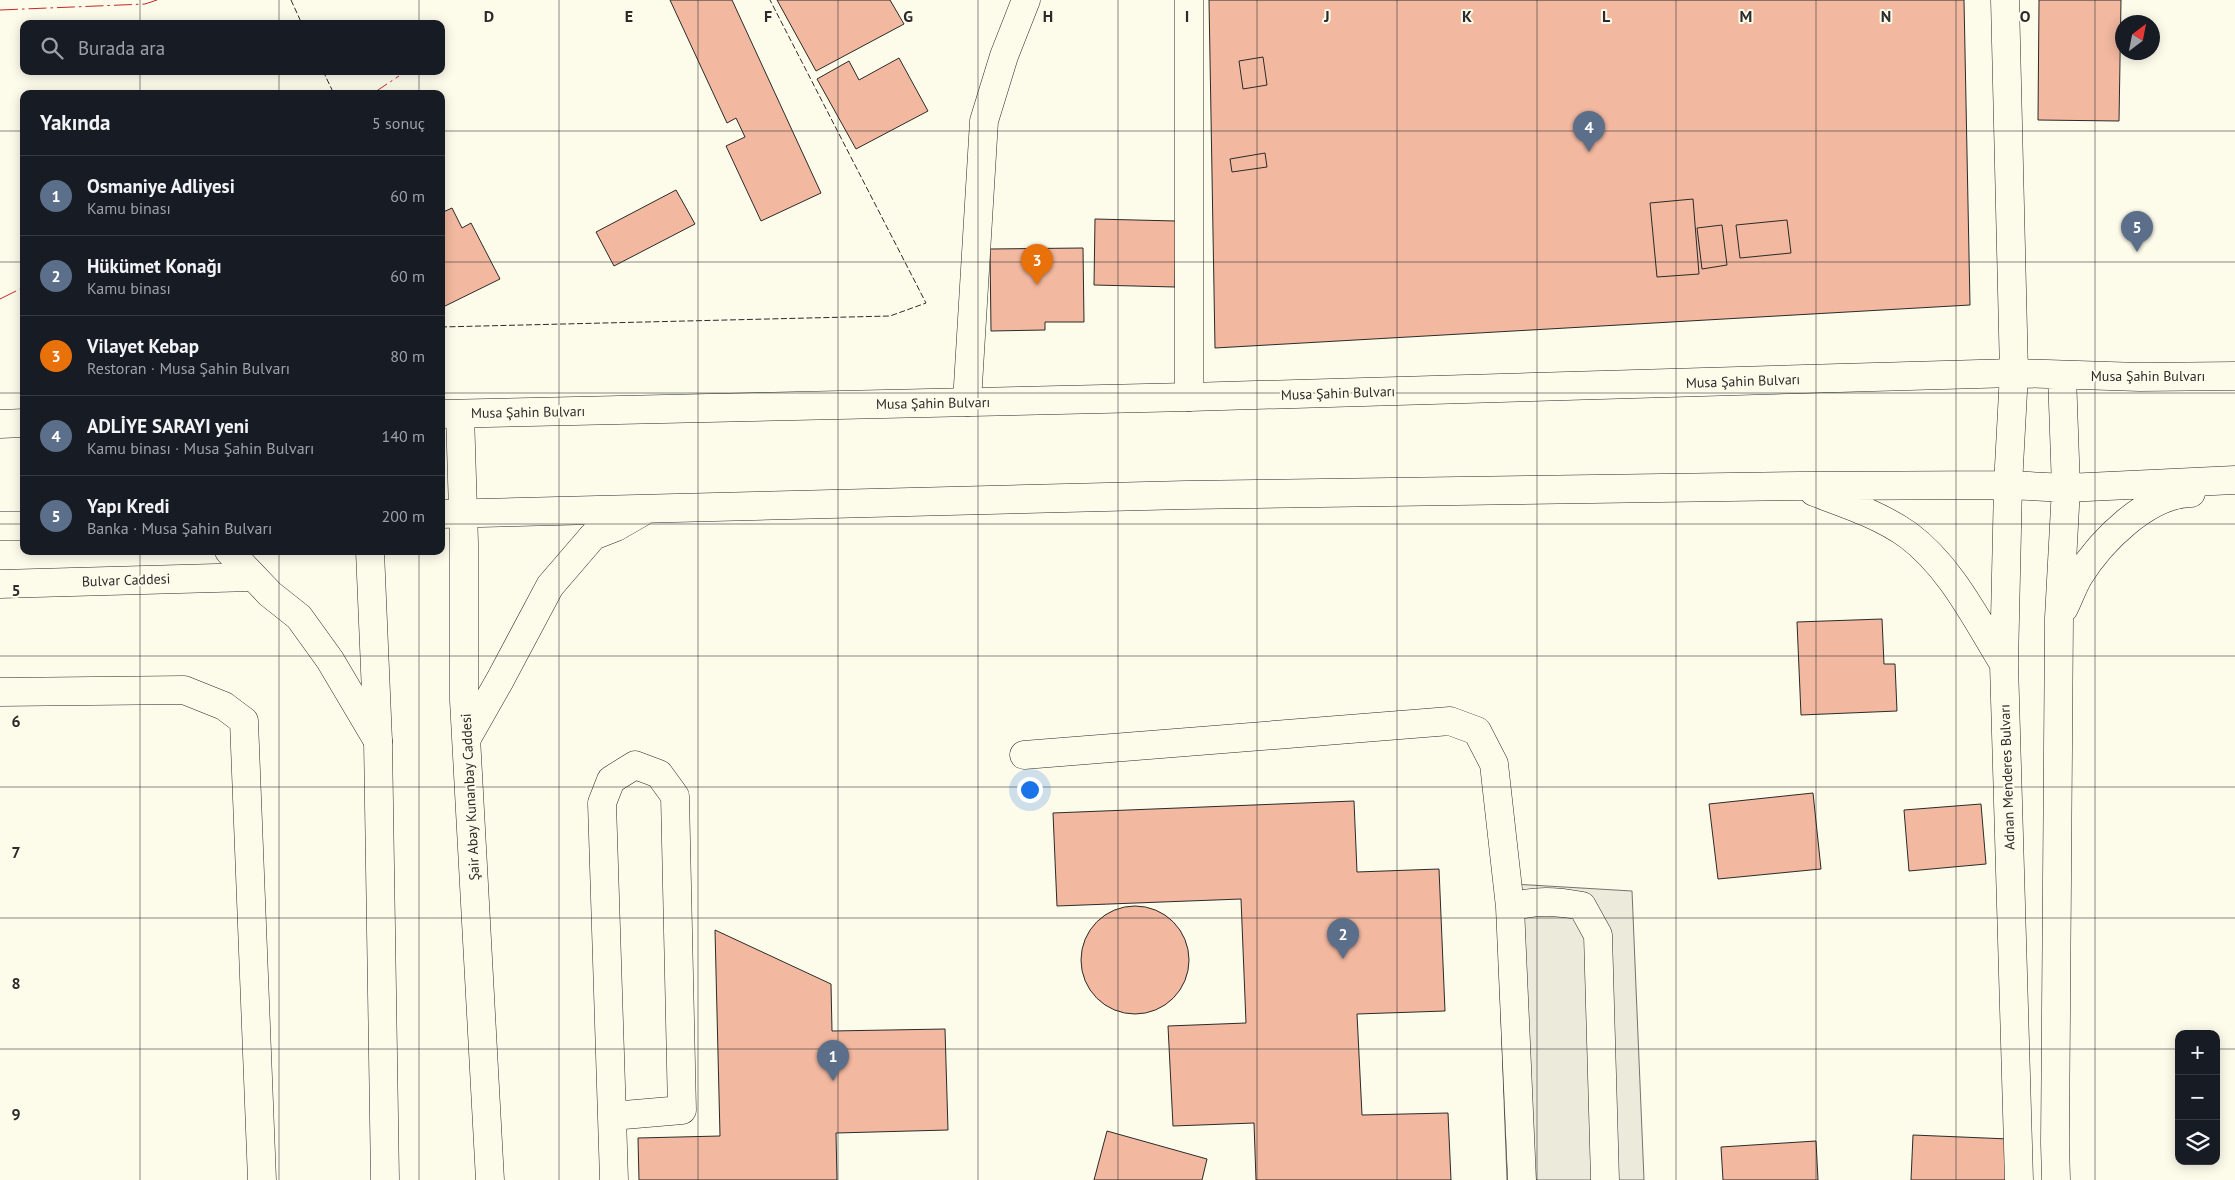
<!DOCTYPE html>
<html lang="tr">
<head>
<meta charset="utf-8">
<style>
  :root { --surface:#171b24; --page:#20242c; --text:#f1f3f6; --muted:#9ea1a6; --line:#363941; --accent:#ea580c }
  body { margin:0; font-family:"PT Sans",sans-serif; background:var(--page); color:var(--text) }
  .controls { position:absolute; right:15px; bottom:15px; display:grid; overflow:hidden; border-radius:10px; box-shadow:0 2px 12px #0003 }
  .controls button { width:45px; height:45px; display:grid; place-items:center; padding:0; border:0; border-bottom:1px solid var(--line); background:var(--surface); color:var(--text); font:25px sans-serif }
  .compass { position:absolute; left:2115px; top:15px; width:45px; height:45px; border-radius:50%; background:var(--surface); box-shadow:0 2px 12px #0003; rotate:32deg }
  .you { position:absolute; left:1029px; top:789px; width:18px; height:18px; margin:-12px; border:4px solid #fff; border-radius:50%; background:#1a73e8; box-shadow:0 0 0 8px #1a73e833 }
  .badge { display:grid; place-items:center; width:32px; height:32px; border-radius:50%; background:var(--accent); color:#fff; font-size:16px; font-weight:700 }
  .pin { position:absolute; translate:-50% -41px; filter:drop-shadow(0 1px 2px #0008) }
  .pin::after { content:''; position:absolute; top:26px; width:18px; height:15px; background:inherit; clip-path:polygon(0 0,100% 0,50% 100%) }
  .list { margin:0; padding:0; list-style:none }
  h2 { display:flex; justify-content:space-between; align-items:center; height:65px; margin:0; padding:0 20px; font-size:21px }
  h2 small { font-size:16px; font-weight:400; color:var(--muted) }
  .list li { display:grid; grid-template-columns:32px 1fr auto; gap:15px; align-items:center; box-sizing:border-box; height:80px; padding:0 20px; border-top:1px solid var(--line) }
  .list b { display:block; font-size:19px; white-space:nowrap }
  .list p { margin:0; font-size:16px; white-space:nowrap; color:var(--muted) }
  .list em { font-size:16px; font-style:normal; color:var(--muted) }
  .icon { flex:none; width:28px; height:28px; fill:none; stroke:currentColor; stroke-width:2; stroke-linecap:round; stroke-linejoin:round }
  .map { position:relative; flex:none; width:2235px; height:1180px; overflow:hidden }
  .search { position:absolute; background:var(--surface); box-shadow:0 2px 12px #0003; left:20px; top:20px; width:425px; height:55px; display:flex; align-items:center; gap:12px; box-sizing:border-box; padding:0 18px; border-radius:10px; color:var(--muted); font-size:19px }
  .panel { position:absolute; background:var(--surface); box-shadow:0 2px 12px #0003; left:20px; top:90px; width:425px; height:465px; border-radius:10px }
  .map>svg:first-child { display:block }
</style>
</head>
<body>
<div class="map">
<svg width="2235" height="1180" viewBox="0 0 2235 1180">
  <rect width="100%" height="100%" fill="#fdfbea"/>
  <!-- parking -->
  <path fill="#eceadb" stroke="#74746e" d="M 1496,883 L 1632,891 L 1644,1180 L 1507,1180 Z"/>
  <!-- building -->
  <path fill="#f2b8a0" stroke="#2b2b2b" d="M 670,0 L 732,0 L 821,193 L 761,221 L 726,146 L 745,137 L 736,118 L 727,123 Z
    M 777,0 L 890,0 L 904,24 L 816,71 Z
    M 1209,0 L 1964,0 L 1970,305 L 1215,348 Z
    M 2039,0 L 2121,0 L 2119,121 L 2038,120 Z
    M 1263,57 L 1267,85 L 1243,89 L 1239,61 Z
    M 899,58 L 928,111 L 856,149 L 817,79 L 849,61 L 859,80 Z
    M 1265,153 L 1267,167 L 1232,172 L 1230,159 Z
    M 676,190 L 695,224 L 614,266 L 596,232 Z
    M 1693,199 L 1699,274 L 1657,277 L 1650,203 Z
    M 452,208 L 462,228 L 471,223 L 500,279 L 441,308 L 441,213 Z
    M 1095,219 L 1176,221 L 1175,287 L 1094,285 Z
    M 1787,220 L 1791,253 L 1740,258 L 1736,225 Z
    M 1722,225 L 1727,265 L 1702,269 L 1697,228 Z
    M 1083,248 L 1084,322 L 1045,322 L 1045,330 L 991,331 L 990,249 Z
    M 1882,619 L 1884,664 L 1895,664 L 1897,711 L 1801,715 L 1797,622 Z
    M 1813,793 L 1821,869 L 1718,879 L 1709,804 Z
    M 1354,801 L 1357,872 L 1439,869 L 1445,1011 L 1357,1014 L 1362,1115 L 1448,1113 L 1451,1180 L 1256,1180 L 1254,1123 L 1173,1126 L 1168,1026 L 1246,1023 L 1241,899 L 1057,906 L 1053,813 Z
    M 1981,804 L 1986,864 L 1909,871 L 1904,810 Z
    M1081 960a54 54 0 1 1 108 0a54 54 0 1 1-108 0Z
    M 715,930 L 831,984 L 832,1031 L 945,1029 L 948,1130 L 836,1133 L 837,1180 L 639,1180 L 638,1138 L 720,1136 Z
    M 1107,1131 L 1207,1159 L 1202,1180 L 1094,1180 Z
    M 1913,1135 L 2009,1139 L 2007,1180 L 1911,1180 Z
    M 1816,1141 L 1818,1180 L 1723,1180 L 1721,1147 Z"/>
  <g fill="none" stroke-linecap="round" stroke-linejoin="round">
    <!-- minor casing -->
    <g stroke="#2b2b2b" stroke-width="29">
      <path id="minor" d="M 1189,0 L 1189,397
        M 2005,0 L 2014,373
        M 967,402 L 984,121 L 1004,56 L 1026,0
        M 460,414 L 464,543 L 464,700 L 490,1180
        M 370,551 L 378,741 L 385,1180
        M 0,584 L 252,577
        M 0,692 L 184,690 L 224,706 L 244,721 L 262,1180
        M 1024,755 L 1450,721 L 1477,731 L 1494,764 L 1510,907 L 1522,1180
        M 1510,907 C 1536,900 1556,901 1582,906 L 1598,935 L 1605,1180
        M 612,1116 L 682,1110 L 675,796 L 659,774 L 635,765 L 611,780 L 602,803 L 614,1180"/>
    </g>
    <!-- major casing -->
    <g stroke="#2b2b2b" stroke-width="29">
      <path id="major" d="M 2014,373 L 2008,485 L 2004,664 L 2019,1180
        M 441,414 L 1189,397 L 2014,373 L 2140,377 L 2235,376
        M 0,424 L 24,423
        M 1814,492 C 1846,504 1880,515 1908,535 C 1951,567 1976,619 2004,664
        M 441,514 L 1186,495 L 1799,486 L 2008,485 L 2066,488 L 2235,480
        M 0,526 L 24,526
        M 229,551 L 270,594 L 299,617 L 330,660 L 378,741
        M 2064,608 C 2069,598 2073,586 2079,576 C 2101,541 2147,494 2191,493
        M 467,738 L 500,680 L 550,586 L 593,536 L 616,527 L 642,512
        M 2056,1180 L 2055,1143 L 2059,618 L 2066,488 L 2062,375"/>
    </g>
    <!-- minor -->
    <use href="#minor" stroke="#fdfbea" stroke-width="28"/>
    <!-- major -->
    <use href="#major" stroke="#fdfbea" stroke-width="28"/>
    <!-- fence -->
    <path stroke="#2b2b2b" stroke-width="1" stroke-dasharray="6 2.5" stroke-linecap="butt" d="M 291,0 L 302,24
      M 323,71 L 334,94
      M 441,327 L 890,316 L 926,303 L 770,0"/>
    <!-- power -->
    <path stroke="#c62828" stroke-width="1" stroke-dasharray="18 4 2.5 4" stroke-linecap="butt" d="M 0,10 L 145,4 L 157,0
      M 372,94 L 399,76
      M 0,299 L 24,287"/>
  </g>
  <!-- grid -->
  <path fill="none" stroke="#2b2b2b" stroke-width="1" stroke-opacity="0.55" d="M 140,0 L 140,24M 279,0 L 279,24M 419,0 L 419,24M 559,0 L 559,1180M 698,0 L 698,1180M 838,0 L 838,1180M 978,0 L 978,1180M 1118,0 L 1118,1180M 1257,0 L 1257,1180M 1397,0 L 1397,1180M 1537,0 L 1537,1180M 1676,0 L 1676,1180M 1816,0 L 1816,1180M 1956,0 L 1956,1180M 2095,0 L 2095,1180M 140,71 L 140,94M 279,71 L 279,94M 419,71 L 419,94M 0,131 L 24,131M 441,131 L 2235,131M 0,262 L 24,262M 441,262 L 2235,262M 0,393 L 24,393M 441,393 L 2235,393M 0,524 L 24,524M 441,524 L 2235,524M 140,551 L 140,1180M 279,551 L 279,1180M 419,551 L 419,1180M 0,656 L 2235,656M 0,787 L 2235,787M 0,918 L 2235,918M 0,1049 L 2179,1049M 2216,1049 L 2235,1049"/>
  <g text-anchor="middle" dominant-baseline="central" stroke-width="4" stroke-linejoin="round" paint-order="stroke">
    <!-- street labels -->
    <g font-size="14" fill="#2b2b2b" stroke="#fdfbea">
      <text x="2148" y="376">Musa Şahin Bulvarı</text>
      <text transform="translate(1743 381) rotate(-2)">Musa Şahin Bulvarı</text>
      <text transform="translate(1338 393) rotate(-2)">Musa Şahin Bulvarı</text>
      <text transform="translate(933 403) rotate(-1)">Musa Şahin Bulvarı</text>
      <text transform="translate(528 412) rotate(-1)">Musa Şahin Bulvarı</text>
      <text transform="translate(126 580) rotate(-2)">Bulvar Caddesi</text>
      <text transform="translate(2007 777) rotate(-92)">Adnan Menderes Bulvarı</text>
      <text transform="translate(470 797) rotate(-93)">Şair Abay Kunanbay Caddesi</text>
    </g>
  </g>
  <g font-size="16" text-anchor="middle" font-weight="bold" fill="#2b2b2b" stroke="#fdfbea" stroke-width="4" stroke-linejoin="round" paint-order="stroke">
    <text x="489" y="22">D</text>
    <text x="629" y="22">E</text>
    <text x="768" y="22">F</text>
    <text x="908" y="22">G</text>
    <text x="1048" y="22">H</text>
    <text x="1187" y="22">I</text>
    <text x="1327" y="22">J</text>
    <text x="1467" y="22">K</text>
    <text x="1606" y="22">L</text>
    <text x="1746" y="22">M</text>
    <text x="1886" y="22">N</text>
    <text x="2025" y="22">O</text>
    <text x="16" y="596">5</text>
    <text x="16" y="727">6</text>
    <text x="16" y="858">7</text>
    <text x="16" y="989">8</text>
    <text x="16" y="1120">9</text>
  </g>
</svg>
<div class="controls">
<button>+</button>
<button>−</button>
<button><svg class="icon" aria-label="layers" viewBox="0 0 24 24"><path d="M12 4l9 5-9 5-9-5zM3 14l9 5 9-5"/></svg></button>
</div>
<svg class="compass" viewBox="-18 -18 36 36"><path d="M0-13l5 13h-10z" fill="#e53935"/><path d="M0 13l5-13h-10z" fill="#9ea1a6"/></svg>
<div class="you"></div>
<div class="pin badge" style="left:833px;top:1081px;background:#5c6f8a">1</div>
<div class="pin badge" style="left:1343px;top:959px;background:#5c6f8a">2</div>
<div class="pin badge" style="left:1037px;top:285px;background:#e8710a">3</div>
<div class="pin badge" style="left:1589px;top:152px;background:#5c6f8a">4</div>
<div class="pin badge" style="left:2137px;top:252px;background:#5c6f8a">5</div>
<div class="search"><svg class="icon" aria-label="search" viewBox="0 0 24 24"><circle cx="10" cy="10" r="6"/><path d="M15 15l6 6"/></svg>Burada ara</div>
<section class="panel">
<h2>Yakında<small>5 sonuç</small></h2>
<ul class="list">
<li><span class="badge" style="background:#5c6f8a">1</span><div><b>Osmaniye Adliyesi</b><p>Kamu binası</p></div><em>60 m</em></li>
<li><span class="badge" style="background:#5c6f8a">2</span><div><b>Hükümet Konağı</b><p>Kamu binası</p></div><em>60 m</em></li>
<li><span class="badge" style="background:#e8710a">3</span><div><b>Vilayet Kebap</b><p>Restoran · Musa Şahin Bulvarı</p></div><em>80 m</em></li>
<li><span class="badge" style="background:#5c6f8a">4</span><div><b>ADLİYE SARAYI yeni</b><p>Kamu binası · Musa Şahin Bulvarı</p></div><em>140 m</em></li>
<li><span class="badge" style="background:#5c6f8a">5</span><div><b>Yapı Kredi</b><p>Banka · Musa Şahin Bulvarı</p></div><em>200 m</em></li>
</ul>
</section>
</div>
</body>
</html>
